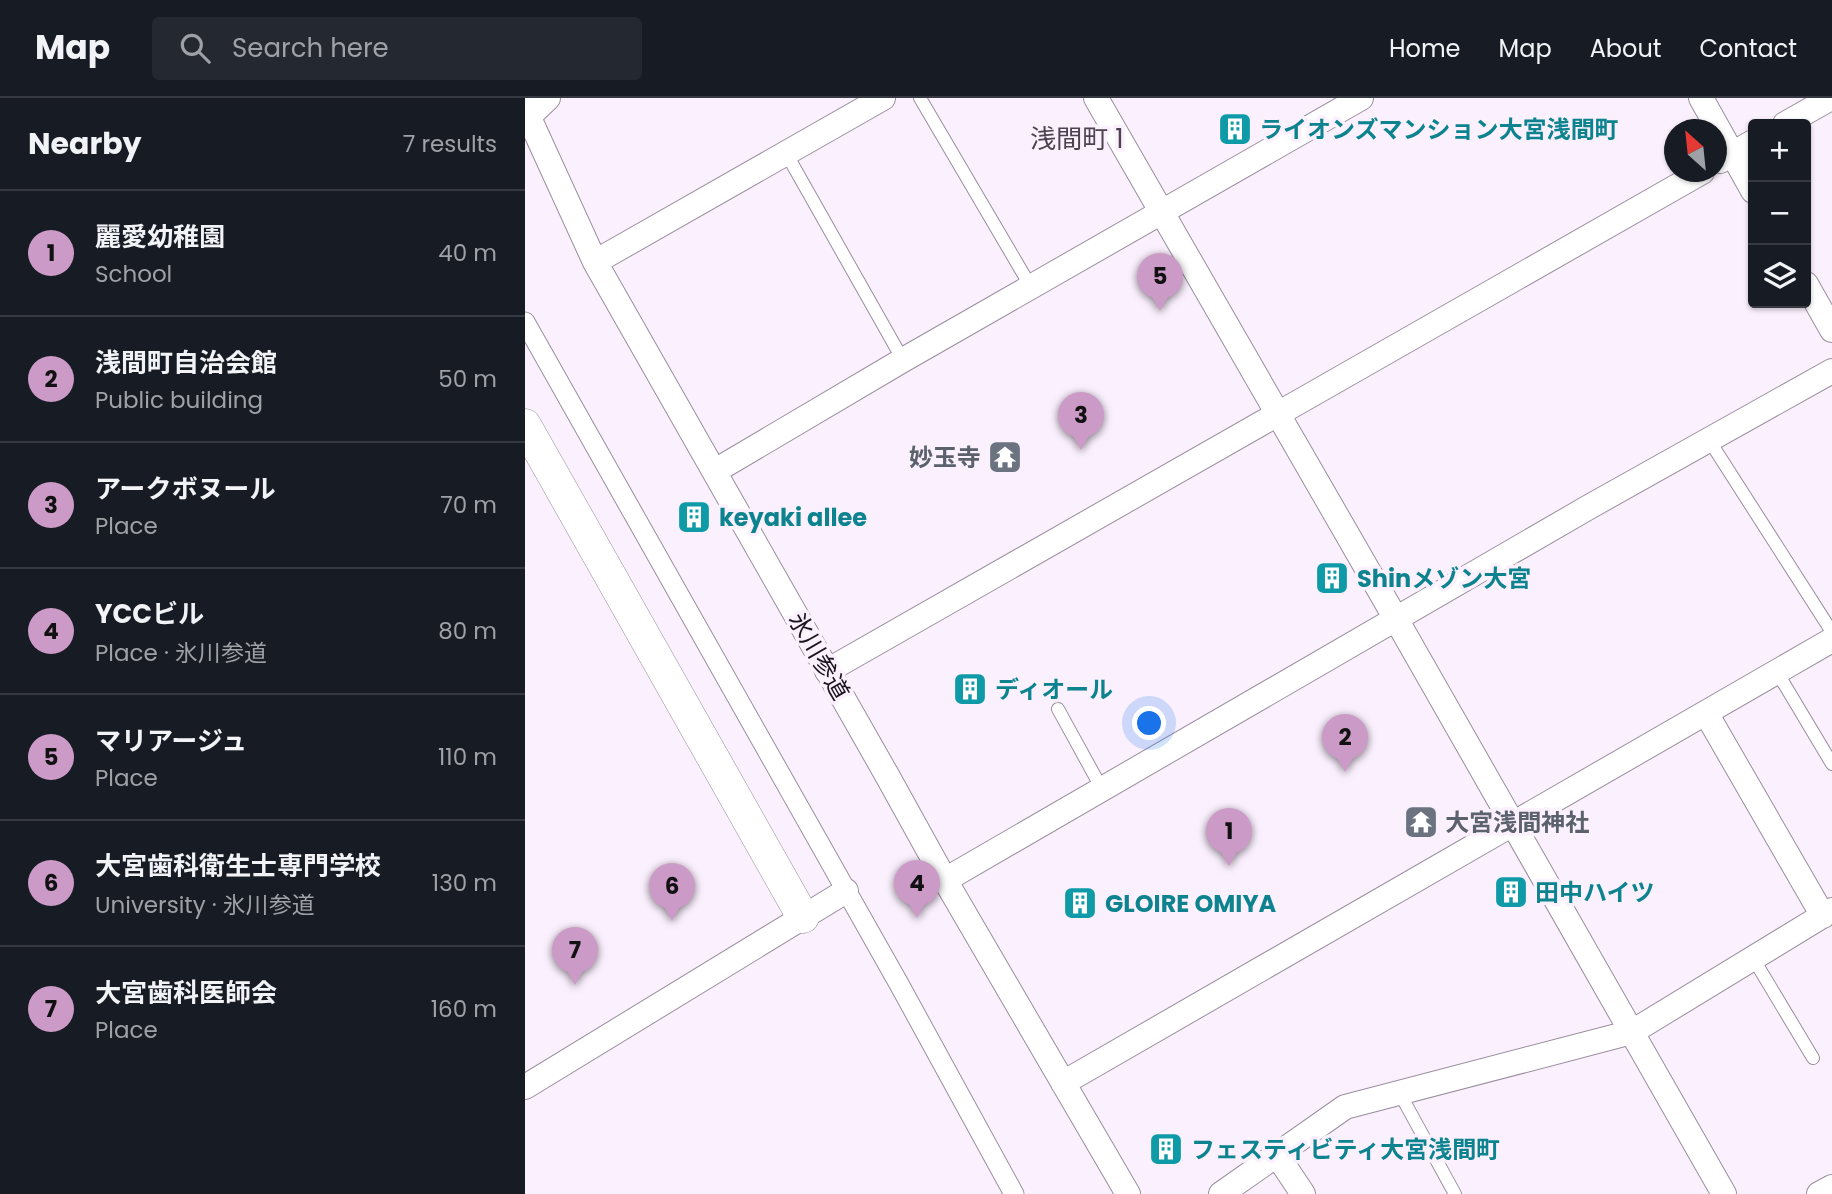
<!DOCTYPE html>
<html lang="en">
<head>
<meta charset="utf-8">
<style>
  :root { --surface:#171b24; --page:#242831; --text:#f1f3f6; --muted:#9ea1a6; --line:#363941; --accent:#cc9ac7 }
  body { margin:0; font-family:Poppins,"Noto Sans JP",sans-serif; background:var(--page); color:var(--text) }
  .controls { position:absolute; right:21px; top:21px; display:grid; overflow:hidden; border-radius:7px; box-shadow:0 2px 5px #0004 }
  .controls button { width:63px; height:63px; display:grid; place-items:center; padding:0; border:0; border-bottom:2px solid var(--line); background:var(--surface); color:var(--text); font:35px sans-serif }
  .compass { position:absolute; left:1139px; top:21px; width:63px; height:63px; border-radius:50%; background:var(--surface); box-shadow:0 2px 5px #0004; rotate:333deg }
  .you { position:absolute; left:625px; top:626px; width:24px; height:24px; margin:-18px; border:5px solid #fff; border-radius:50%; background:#1a73e8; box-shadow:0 0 0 10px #1a73e833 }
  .badge { display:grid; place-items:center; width:46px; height:46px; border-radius:50%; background:var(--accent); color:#111; font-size:23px; font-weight:700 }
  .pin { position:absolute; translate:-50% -58px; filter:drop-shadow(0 2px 4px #0008) }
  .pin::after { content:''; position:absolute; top:37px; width:24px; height:21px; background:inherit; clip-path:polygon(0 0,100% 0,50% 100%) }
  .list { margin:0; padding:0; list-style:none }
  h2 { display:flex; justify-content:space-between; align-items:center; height:91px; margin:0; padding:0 28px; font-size:30px }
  h2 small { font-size:23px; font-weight:400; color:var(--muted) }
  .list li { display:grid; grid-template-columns:46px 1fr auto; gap:21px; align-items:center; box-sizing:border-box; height:126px; padding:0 28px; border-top:2px solid var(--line) }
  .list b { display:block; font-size:26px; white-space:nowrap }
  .list p { margin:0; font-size:23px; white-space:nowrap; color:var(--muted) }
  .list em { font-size:23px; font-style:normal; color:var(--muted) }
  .icon { flex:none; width:38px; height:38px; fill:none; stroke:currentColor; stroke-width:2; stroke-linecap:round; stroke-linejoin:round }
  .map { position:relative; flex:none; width:1307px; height:1096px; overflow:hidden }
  header { display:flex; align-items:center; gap:42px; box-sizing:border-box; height:98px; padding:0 35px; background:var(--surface); border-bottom:2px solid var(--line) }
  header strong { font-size:33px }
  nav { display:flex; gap:38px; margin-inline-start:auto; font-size:24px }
  .search { width:490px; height:63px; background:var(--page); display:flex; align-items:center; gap:18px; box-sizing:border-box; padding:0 24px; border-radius:7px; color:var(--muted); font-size:26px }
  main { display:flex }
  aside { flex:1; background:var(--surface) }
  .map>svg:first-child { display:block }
</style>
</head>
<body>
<header>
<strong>Map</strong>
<div class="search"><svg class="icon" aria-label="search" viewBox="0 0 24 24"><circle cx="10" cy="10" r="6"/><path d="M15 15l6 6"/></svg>Search here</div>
<nav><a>Home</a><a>Map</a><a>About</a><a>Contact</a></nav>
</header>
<main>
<aside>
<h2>Nearby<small>7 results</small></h2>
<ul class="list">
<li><span class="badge">1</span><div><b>麗愛幼稚園</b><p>School</p></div><em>40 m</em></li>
<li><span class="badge">2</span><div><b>浅間町自治会館</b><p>Public building</p></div><em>50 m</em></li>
<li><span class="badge">3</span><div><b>アークボヌール</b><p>Place</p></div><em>70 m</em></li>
<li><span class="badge">4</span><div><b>YCCビル</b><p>Place · 氷川参道</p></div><em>80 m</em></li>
<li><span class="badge">5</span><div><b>マリアージュ</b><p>Place</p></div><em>110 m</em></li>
<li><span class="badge">6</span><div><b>大宮歯科衛生士専門学校</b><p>University · 氷川参道</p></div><em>130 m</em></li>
<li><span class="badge">7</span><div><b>大宮歯科医師会</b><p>Place</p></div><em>160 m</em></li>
</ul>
</aside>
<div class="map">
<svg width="1307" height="1096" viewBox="0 0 1307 1096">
  <rect width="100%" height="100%" fill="#fbf0fe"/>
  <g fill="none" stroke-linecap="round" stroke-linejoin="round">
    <!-- service casing -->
    <g stroke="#9a8e9e" stroke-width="14">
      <path id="service" d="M 395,0 L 506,189
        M 261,55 L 378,262
        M 1184,342 L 1307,534
        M 1252,574 L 1307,666
        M 533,611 L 577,691
        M 1228,860 L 1288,960
        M 874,994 L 930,1096"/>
    </g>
    <!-- pedestrian casing -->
    <g stroke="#9a8e9e" stroke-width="21">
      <path id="pedestrian" d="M 0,224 L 374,886 L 489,1096"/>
    </g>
    <!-- minor casing -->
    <g stroke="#9a8e9e" stroke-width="26">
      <path id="minor" d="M 571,0 L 871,521 L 1199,1096
        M 1176,0 L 1228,93
        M 0,11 L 70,164 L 363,679 L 420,782 L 603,1096
        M 0,22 L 23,0
        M 1260,26 L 1306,0
        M 1195,63 L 1228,44
        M 70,164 L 358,0
        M 1281,186 L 1307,232
        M 190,373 L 378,262 L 836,0
        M 302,573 L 1177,74
        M 1181,615 L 1298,818
        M 420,782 L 1064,409 L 1307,273
        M 538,985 L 1307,542
        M 0,989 L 321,793
        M 752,1057 L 778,1096
        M 696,1096 L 820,1009 L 1107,934 L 1307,812
        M 1294,1096 L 1307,1089"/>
    </g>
    <!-- tertiary casing -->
    <g stroke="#9a8e9e" stroke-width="33">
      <path id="tertiary" d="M 0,327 L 278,819"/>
    </g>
    <!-- service -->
    <use href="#service" stroke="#fff" stroke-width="12"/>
    <!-- pedestrian -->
    <use href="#pedestrian" stroke="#fff" stroke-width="19"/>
    <!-- minor -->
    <use href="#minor" stroke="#fff" stroke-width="24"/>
    <!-- tertiary -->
    <use href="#tertiary" stroke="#fff" stroke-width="32"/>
  </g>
  <!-- icons -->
  <defs>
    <g id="building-square" transform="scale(1.75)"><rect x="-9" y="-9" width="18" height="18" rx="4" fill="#0f9aa8" stroke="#fbf0fe"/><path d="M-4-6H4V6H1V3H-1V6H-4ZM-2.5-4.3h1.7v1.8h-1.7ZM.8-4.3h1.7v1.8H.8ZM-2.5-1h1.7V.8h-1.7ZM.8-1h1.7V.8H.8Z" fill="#fff"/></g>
    <g id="temple-square" transform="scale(1.75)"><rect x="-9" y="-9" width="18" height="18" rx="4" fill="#6b7280" stroke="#fbf0fe"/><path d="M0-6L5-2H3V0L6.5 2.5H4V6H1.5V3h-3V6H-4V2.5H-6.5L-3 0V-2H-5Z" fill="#fff"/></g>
  </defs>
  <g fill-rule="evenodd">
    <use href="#building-square" x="710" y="31"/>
    <use href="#temple-square" x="480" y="359"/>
    <use href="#building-square" x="169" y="419"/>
    <use href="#building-square" x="807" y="480"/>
    <use href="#building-square" x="445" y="591"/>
    <use href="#temple-square" x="896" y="724"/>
    <use href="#building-square" x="986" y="794"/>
    <use href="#building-square" x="555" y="805"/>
    <use href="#building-square" x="641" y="1051"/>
  </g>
  <g text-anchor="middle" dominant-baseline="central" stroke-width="7" stroke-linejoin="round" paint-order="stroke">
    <!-- culture labels -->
    <g font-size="24" font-weight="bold" fill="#0d838f" stroke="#fbf0fe" text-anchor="start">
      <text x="734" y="31">ライオンズマンション大宮浅間町</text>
      <text x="194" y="419">keyaki allee</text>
      <text x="832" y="480">Shinメゾン大宮</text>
      <text x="470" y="591">ディオール</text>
      <text x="1010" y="794">田中ハイツ</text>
      <text x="580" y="805">GLOIRE OMIYA</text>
      <text x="666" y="1051">フェスティビティ大宮浅間町</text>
    </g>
    <!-- worship labels -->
    <g font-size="24" font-weight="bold" fill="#5b616d" stroke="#fbf0fe" text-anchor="end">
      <text x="456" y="359">妙玉寺</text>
      <text x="920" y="724" text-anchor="start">大宮浅間神社</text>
    </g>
    <!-- street labels -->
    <g font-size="24" fill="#19151b" stroke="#fbf0fe">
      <text transform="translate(294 558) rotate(60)">氷川参道</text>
    </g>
    <!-- neighbourhood labels -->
    <g font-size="26" fill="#4d4250" stroke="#fbf0fe">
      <text x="552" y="41">浅間町 1</text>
    </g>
  </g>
</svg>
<div class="controls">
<button>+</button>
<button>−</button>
<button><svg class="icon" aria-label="layers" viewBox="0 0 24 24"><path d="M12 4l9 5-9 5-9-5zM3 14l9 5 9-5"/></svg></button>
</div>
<svg class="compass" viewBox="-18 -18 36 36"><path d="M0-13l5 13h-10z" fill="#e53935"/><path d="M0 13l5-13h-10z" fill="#9ea1a6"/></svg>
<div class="you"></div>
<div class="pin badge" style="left:704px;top:768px">1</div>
<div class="pin badge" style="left:820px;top:674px">2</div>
<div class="pin badge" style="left:556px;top:352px">3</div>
<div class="pin badge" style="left:392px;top:820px">4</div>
<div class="pin badge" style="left:635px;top:213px">5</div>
<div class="pin badge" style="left:147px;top:823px">6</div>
<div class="pin badge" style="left:50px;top:887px">7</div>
</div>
</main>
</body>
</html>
